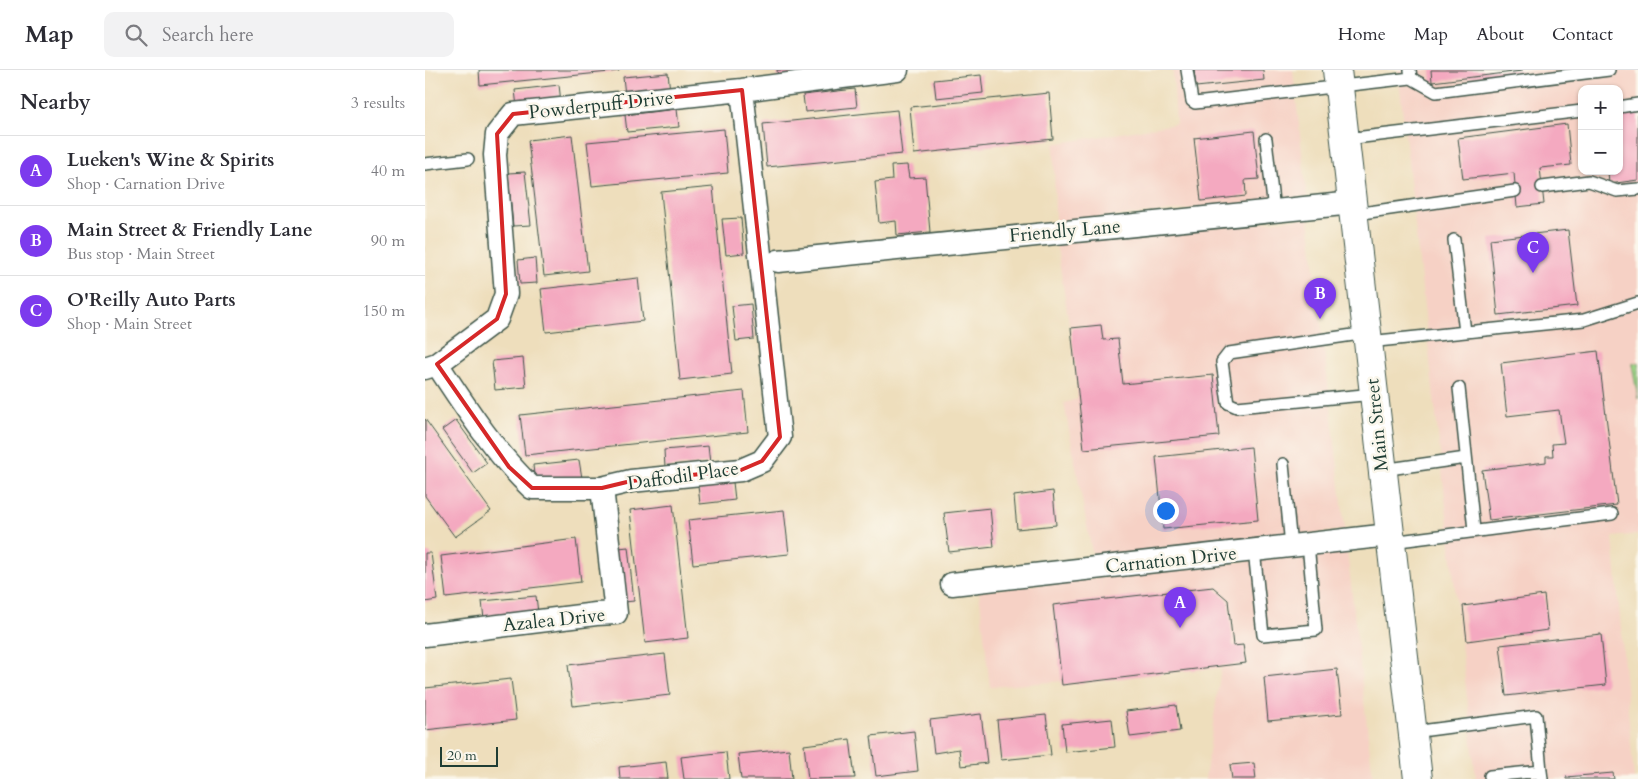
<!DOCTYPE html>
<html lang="en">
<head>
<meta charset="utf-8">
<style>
  :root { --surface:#fff; --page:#f2f2f3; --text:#2b2b33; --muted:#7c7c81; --line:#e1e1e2; --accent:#7c3aed }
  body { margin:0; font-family:Cardo,serif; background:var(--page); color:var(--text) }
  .controls { position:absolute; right:15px; top:15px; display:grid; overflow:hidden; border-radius:10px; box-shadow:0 1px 4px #0004 }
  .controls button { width:45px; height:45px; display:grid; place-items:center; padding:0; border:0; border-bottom:1px solid var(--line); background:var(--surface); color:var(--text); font:25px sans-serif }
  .scale { position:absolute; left:15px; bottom:12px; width:58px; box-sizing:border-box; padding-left:5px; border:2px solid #1f3d34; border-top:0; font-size:14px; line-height:18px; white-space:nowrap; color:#1f3d34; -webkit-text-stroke:4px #fbf7ec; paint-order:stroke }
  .you { position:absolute; left:740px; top:440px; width:18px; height:18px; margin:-12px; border:4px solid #fff; border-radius:50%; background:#1a73e8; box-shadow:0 0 0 8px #1a73e833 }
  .badge { display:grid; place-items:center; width:32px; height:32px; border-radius:50%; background:var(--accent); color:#fff; font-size:16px; font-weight:700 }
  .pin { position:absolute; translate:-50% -41px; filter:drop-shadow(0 1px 2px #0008) }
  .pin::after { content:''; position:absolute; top:26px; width:18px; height:15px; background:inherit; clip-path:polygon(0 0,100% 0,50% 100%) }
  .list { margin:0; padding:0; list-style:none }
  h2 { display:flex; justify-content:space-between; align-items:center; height:65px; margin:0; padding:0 20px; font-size:21px }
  h2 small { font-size:16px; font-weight:400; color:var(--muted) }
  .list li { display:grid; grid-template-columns:32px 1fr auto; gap:15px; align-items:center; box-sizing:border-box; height:70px; padding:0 20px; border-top:1px solid var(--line) }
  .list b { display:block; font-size:19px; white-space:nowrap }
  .list p { margin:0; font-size:16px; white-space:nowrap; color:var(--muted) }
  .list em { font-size:16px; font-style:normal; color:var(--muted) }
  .icon { flex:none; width:28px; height:28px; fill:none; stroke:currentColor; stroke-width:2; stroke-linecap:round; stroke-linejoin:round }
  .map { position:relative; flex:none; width:1213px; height:709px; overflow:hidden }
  header { display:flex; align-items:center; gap:30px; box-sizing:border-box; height:70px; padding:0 25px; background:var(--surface); border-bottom:1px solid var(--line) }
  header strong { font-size:24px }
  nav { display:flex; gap:28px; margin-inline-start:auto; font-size:18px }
  .search { width:350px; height:45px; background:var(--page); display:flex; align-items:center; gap:12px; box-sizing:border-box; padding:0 18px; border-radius:10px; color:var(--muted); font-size:19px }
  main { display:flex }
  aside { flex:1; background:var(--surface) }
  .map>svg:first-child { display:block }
</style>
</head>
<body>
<header>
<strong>Map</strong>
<div class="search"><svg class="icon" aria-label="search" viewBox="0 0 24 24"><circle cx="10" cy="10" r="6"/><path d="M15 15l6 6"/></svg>Search here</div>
<nav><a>Home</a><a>Map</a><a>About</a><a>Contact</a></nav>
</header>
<main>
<aside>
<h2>Nearby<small>3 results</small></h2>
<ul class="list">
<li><span class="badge">A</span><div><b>Lueken's Wine &amp; Spirits</b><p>Shop · Carnation Drive</p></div><em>40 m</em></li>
<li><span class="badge">B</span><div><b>Main Street &amp; Friendly Lane</b><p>Bus stop · Main Street</p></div><em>90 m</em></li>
<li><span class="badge">C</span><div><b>O'Reilly Auto Parts</b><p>Shop · Main Street</p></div><em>150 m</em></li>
</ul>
</aside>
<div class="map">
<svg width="1213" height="709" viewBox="0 0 1213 709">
  <defs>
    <pattern id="wetland-marsh" width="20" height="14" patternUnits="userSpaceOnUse" patternTransform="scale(1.25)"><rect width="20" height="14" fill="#a2d788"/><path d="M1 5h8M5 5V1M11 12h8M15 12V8" fill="none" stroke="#8bb976"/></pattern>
  </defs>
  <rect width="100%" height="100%" fill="#fbf7ec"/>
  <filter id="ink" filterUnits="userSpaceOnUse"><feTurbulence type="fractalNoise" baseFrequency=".02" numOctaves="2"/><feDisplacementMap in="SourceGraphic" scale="10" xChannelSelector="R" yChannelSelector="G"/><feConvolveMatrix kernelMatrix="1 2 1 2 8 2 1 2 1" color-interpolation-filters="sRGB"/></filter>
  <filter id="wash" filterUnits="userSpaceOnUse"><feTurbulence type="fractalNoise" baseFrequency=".0096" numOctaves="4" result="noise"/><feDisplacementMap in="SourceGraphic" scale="20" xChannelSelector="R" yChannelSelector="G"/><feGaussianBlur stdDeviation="1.12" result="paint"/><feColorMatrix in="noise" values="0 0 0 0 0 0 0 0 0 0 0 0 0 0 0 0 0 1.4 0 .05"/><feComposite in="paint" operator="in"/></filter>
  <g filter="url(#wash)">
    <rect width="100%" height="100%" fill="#eedebc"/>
    <!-- built -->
    <path fill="#f6d1c5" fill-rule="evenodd" d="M 748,0 L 868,0 L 882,128 L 630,152 L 629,74 L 751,54 Z
      M 973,0 L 1213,0 L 1213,293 L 1207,294 L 1213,329 L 1213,464 L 1188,467 L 1209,709 L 1051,709 ZM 1157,19 L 1194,19 L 1194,101 L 1157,101 Z
      M 884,148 L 920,460 L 668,488 L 639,333 L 656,328 L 631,172 Z
      M 922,480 L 948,709 L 780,709 L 796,598 L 565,617 L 554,521 Z"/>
    <!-- wetland -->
    <path fill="url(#wetland-marsh)" stroke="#608a5e" d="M 1213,293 L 1213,329 L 1207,294 Z"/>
    <g id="blocks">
      <!-- building -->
      <path fill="#f4a9c0" d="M 54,0 L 194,0 L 194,1 L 55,15 Z
        M 352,0 L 391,0 L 353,8 Z
        M 769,0 L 838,0 L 839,10 L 771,17 Z
        M 1006,0 L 1097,0 L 1097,1 L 1007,12 Z
        M 243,3 L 245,21 L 200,25 L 198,7 Z
        M 556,5 L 558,23 L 511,28 L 509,10 Z
        M 134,15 L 136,32 L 92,37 L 90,20 Z
        M 430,19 L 432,37 L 380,42 L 378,25 Z
        M 624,23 L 628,69 L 489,84 L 485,37 Z
        M 252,39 L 254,57 L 202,62 L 200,45 Z
        M 472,40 L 477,84 L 342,97 L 338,54 Z
        M 1213,40 L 1213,110 L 1184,114 L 1183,101 L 1194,101 L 1194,42 Z
        M 1142,54 L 1146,95 L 1115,98 L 1119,134 L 1092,137 L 1089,103 L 1038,109 L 1033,68 Z
        M 299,59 L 303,103 L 167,116 L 162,72 Z
        M 829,61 L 834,109 L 820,110 L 821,126 L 776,131 L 769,68 Z
        M 147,65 L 163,201 L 119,206 L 103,70 Z
        M 482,95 L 484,108 L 500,107 L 505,162 L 472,165 L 471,151 L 454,153 L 450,112 L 467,110 L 466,96 Z
        M 100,102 L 106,155 L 88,156 L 83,103 Z
        M 288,117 L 307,304 L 255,310 L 236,122 Z
        M 316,148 L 319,183 L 301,185 L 297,149 Z
        M 1143,160 L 1152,236 L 1073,245 L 1065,169 Z
        M 110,188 L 112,213 L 95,214 L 93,190 Z
        M 213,208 L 218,251 L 121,262 L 116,219 Z
        M 326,234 L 329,269 L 311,271 L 307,236 Z
        M 676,255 L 678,270 L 693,269 L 698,314 L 788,305 L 794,366 L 659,379 L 646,258 Z
        M 1173,281 L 1192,435 L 1064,450 L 1057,400 L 1121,392 L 1121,386 L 1128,386 L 1127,374 L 1139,373 L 1134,340 L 1082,346 L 1076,293 Z
        M 98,288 L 101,317 L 70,320 L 67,291 Z
        M 319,321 L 323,362 L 100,385 L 95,345 Z
        M 0,349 L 66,441 L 30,467 L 0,426 Z
        M 31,350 L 62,393 L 48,403 L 17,360 Z
        M 283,376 L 285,393 L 240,398 L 239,380 Z
        M 826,377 L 833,450 L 738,459 L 731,387 Z
        M 154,390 L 157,408 L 110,414 L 108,395 Z
        M 308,412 L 310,430 L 275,434 L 273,415 Z
        M 628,421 L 631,455 L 592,459 L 589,426 Z
        M 248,435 L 263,568 L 220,573 L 205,440 Z
        M 565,438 L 569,477 L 524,482 L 519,443 Z
        M 359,440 L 364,484 L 268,494 L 263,450 Z
        M 151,469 L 156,512 L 21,528 L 16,486 Z
        M 203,477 L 209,531 L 190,533 L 185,479 Z
        M 0,483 L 6,483 L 12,530 L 0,532 Z
        M 788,517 L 803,530 L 808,576 L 818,575 L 821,593 L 637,615 L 628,535 Z
        M 1119,525 L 1123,560 L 1042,571 L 1038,536 Z
        M 111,526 L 113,543 L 59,549 L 57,531 Z
        M 1176,564 L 1181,615 L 1081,626 L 1075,575 Z
        M 240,584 L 245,625 L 148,636 L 143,595 Z
        M 912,599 L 917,644 L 843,651 L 839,607 Z
        M 86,609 L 91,650 L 0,660 L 0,618 Z
        M 751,635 L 755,661 L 705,667 L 701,641 Z
        M 556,644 L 562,693 L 536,696 L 534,679 L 509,683 L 505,650 Z
        M 621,645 L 626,685 L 576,690 L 572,650 Z
        M 687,649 L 690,677 L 640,682 L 637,654 Z
        M 489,661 L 493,701 L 451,706 L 446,666 Z
        M 425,669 L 430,708 L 383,709 L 379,675 Z
        M 364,679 L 367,709 L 316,709 L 313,684 Z
        M 301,682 L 304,709 L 259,709 L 256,687 Z
        M 241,692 L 243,709 L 195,709 L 194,697 Z
        M 829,693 L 831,709 L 807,709 L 805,695 Z
        M 1188,703 L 1189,709 L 1141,709 L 1141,707 Z"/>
    </g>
  </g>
  <g filter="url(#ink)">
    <use href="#blocks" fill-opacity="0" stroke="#3e5548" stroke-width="1"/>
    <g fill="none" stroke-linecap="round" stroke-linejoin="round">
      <!-- lane casing -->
      <g stroke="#3e5548" stroke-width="14">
        <path id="lane" d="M 762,0 L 767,31 L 770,33 L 986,8 L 985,0
          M 986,8 L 1011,22 L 1184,0
          M 1194,37 L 1213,34
          M 841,69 L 849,141
          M 921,69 L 1157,41
          M 0,94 L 43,89
          M 1117,117 L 1164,111 L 1192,121 L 1213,119
          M 930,144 L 1090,121
          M 1029,170 L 1040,262
          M 942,263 L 804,283 L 797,292 L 803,333 L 812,337 L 949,324
          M 943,272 L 1159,250 L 1213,233
          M 1034,318 L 1049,460
          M 858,394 L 866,476
          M 957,400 L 1041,388
          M 966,472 L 1187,444
          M 829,480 L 838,565 L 891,560 L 883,474
          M 988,662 L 1111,646 L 1116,701
          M 1066,709 L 1065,706 L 1116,701 L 1117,709"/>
      </g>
      <!-- street casing -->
      <g stroke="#3e5548" stroke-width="25">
        <path id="street" d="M 353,191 L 928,133
          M 12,294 C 41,338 69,382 107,418 L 177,418 L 206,411 L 316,400 L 337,391 L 355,367 L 317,20
          M 0,298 L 12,294 L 72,249 L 81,224 L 70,85 L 72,64 L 88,44 L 317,20 L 472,0
          M 527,514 L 964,465
          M 0,565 L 171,544 L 191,543 L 177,418"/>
      </g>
      <!-- secondary casing -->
      <g stroke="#3e5548" stroke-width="30">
        <path id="secondary" d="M 912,0 L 993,709"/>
      </g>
      <!-- lane -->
      <use href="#lane" stroke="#fff" stroke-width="11"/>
      <!-- street -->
      <use href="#street" stroke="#fff" stroke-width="22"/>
      <!-- secondary -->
      <use href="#secondary" stroke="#fff" stroke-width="28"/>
    </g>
  </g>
  <!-- marked area -->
  <path fill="none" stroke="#d62828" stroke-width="4" stroke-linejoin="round" d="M 317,20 L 355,367 L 337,391 L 316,400 L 206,411 L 177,418 L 107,418 L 84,397 L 12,294 L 72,249 L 81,224 L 72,64 L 88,44 Z"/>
  <g text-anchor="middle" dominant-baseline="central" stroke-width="5" stroke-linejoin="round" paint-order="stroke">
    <!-- street labels -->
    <g font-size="19" fill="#1f3d34" stroke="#fbf7ec">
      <text transform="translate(176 35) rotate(-6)">Powderpuff Drive</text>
      <text transform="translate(640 161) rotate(-5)">Friendly Lane</text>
      <text transform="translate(952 355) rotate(-96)">Main Street</text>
      <text transform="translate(258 406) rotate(-8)">Daffodil Place</text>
      <text transform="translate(746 490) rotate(-6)">Carnation Drive</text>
      <text transform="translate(129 550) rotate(-6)">Azalea Drive</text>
    </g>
  </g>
</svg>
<div class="controls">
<button>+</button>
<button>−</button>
</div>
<div class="scale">20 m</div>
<div class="you"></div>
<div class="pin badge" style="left:755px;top:558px">A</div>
<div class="pin badge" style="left:895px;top:249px">B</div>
<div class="pin badge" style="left:1108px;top:203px">C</div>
</div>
</main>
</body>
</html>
